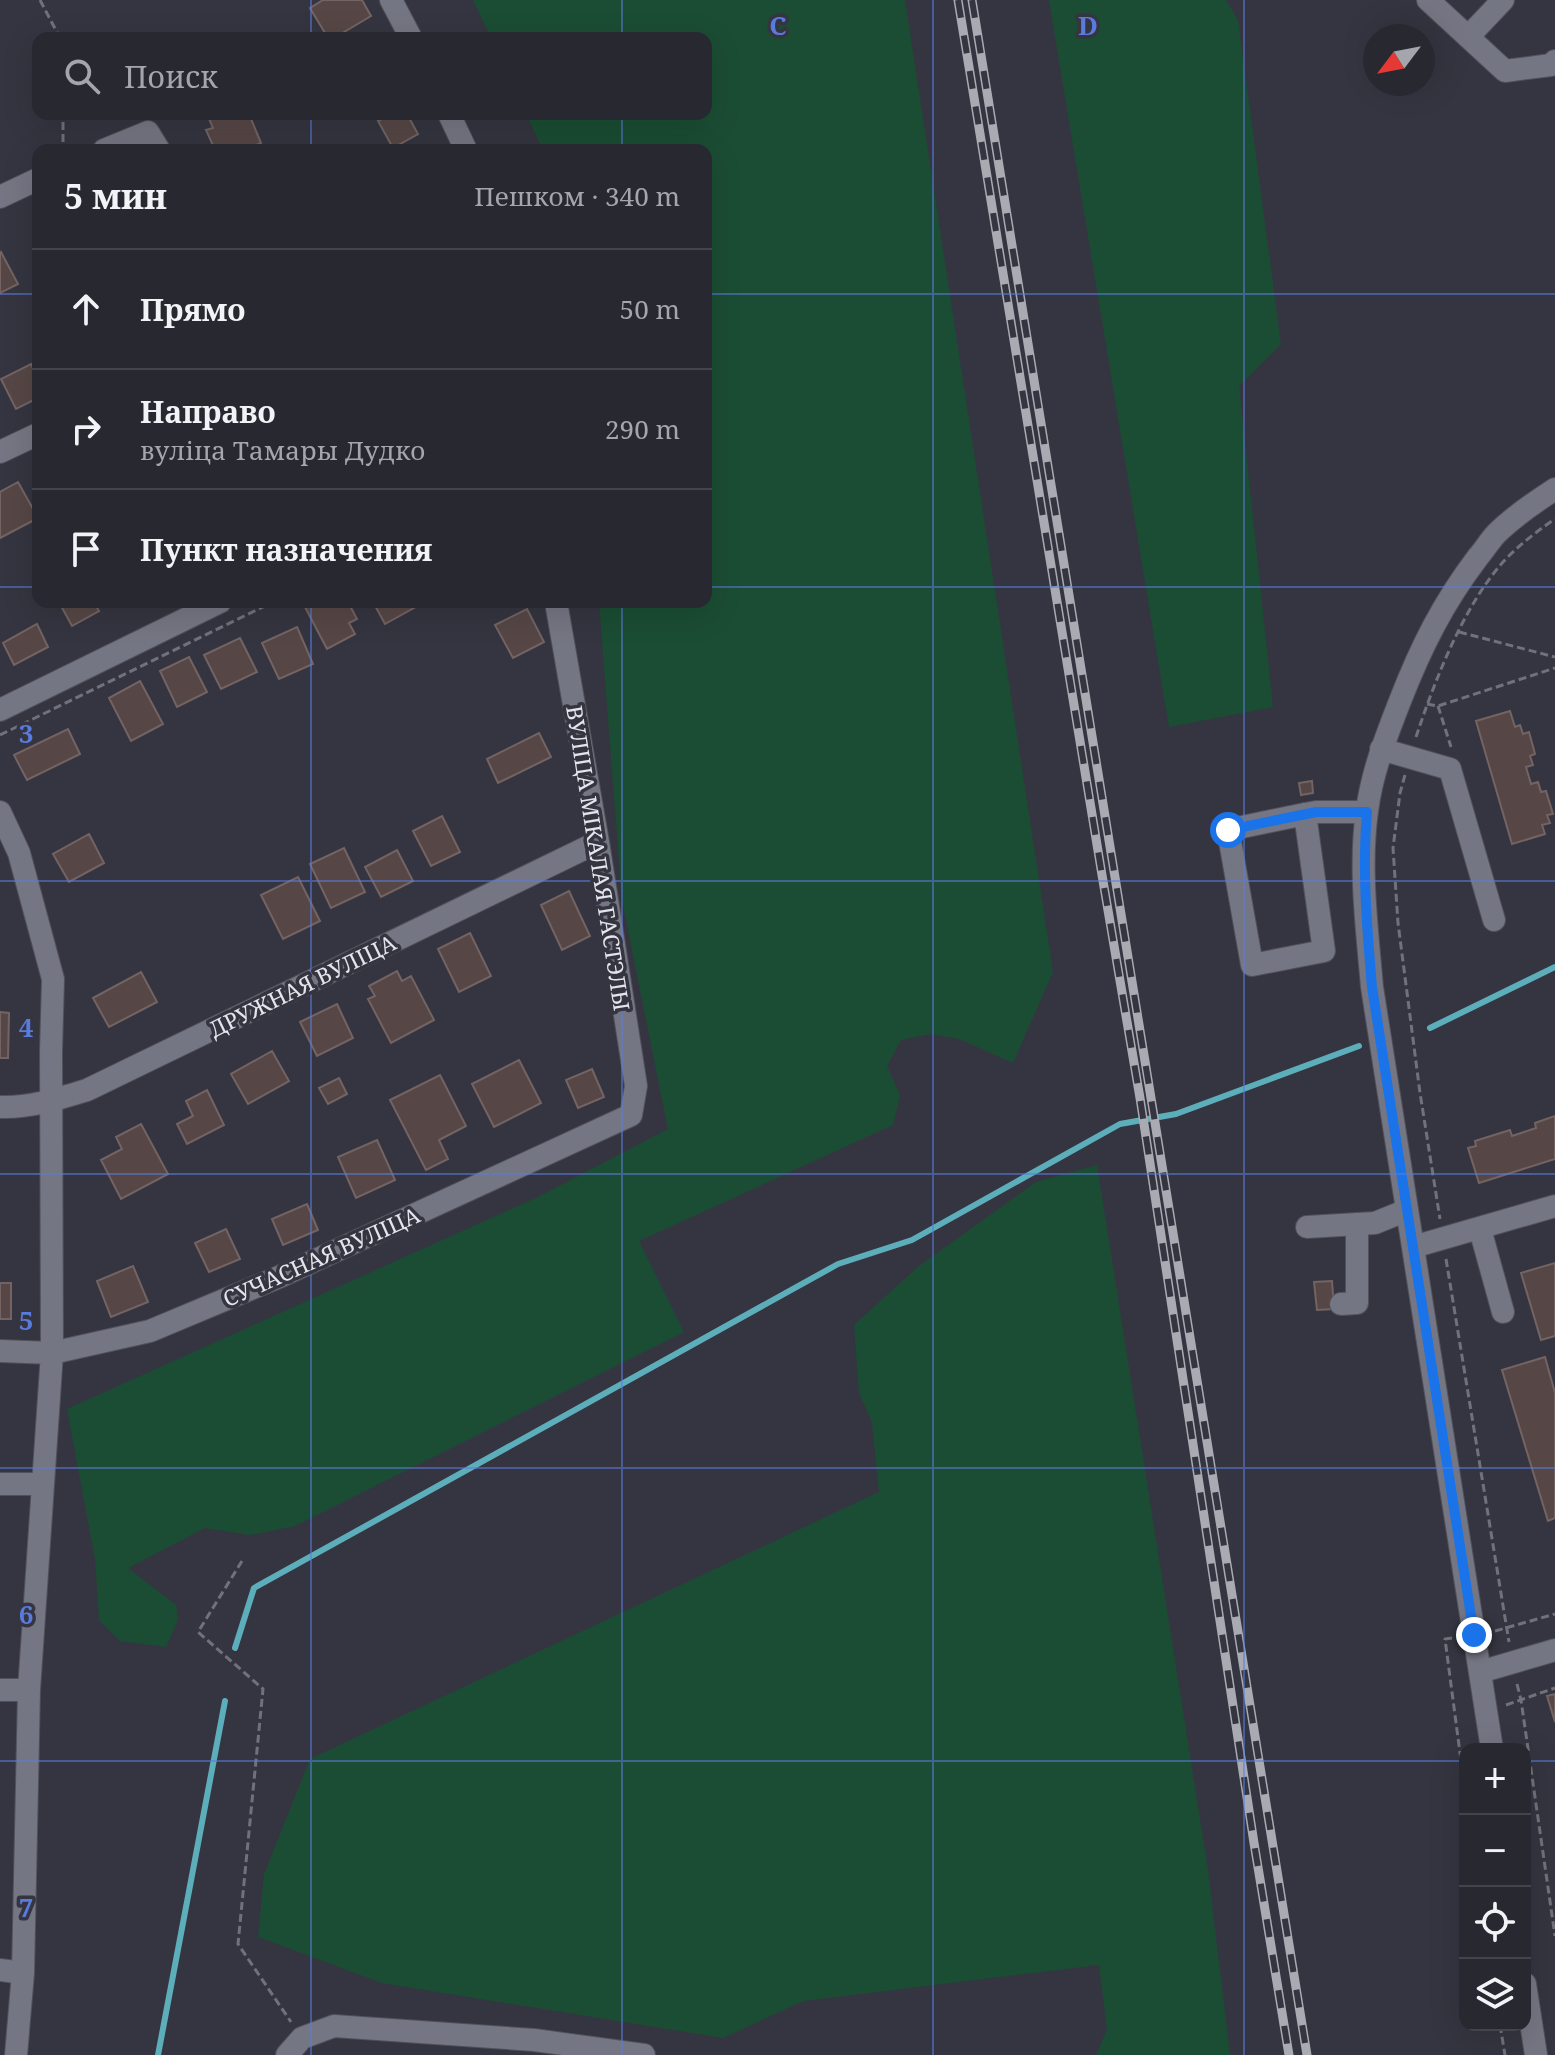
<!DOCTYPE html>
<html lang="ru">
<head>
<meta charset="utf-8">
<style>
  :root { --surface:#282831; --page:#303039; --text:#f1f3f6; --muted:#a5a6ab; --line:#44444d }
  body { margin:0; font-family:"Noto Serif",serif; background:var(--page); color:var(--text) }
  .controls { position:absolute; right:24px; bottom:24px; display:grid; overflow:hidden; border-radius:16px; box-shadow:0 8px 32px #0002 }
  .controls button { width:72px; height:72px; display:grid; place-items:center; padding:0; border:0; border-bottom:2px solid var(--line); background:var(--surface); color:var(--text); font:40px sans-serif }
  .compass { position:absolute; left:1363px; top:24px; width:72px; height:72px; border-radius:50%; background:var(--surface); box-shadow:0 8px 32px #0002; rotate:238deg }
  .stop { position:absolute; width:24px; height:24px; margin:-18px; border:6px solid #1a73e8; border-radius:50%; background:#fff }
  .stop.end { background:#1a73e8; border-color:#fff; box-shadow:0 2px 8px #0008 }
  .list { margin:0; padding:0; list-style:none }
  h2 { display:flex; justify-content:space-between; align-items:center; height:104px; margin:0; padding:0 32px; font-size:34px }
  h2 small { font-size:26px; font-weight:400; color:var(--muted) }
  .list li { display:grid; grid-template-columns:52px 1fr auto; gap:24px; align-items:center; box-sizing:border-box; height:120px; padding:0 32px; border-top:2px solid var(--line) }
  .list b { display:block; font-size:30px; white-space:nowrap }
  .list p { margin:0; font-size:26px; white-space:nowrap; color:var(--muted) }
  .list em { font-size:26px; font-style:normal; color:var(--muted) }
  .icon { flex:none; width:44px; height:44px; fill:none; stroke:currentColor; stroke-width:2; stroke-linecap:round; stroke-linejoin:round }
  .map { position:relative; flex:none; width:1555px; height:2055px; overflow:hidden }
  .search { position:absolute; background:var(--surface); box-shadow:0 8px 32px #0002; left:32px; top:32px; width:680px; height:88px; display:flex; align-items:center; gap:20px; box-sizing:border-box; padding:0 28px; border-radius:16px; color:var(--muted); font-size:30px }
  .panel { position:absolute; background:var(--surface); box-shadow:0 8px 32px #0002; left:32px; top:144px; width:680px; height:464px; border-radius:16px }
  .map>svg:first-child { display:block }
</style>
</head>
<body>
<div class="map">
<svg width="1555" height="2055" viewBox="0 0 1555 2055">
  <rect width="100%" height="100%" fill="#353541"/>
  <!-- green -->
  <path fill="#1b4d34" d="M 473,0 L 905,0 L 1053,972 L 1013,1063 L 959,1039 L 930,1034 L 901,1040 L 887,1066 L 900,1095 L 893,1125 L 639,1241 L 684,1332 L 295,1526 L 250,1535 L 205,1528 L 128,1568 L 176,1605 L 178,1620 L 166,1647 L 120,1641 L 99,1620 L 95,1559 L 67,1409 L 538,1197 L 668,1129 L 622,900 L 599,602 L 706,602 L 706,150 L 543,150 L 526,114 L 706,114 L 706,38 L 491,38 Z
    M 1049,0 L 1226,0 L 1238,20 L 1281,344 L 1239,386 L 1273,707 L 1169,727 Z
    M 1097,1165 L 1208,1870 L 1230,2055 L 1096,2055 L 1107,2030 L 1099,1965 L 803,2001 L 723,2038 L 382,1983 L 258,1937 L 264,1874 L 310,1759 L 879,1492 L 872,1422 L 859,1393 L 854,1325 L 919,1266 L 1036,1182 Z"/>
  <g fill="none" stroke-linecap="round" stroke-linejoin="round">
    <!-- stream -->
    <path stroke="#5daebb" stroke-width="6" d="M 1430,1028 L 1555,967
      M 235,1648 L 254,1588 L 838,1264 L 912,1240 L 1120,1124 L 1176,1114 L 1359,1046
      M 158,2055 L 225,1701"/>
  </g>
  <!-- building -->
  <path fill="#564746" stroke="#736463" stroke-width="2" d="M 323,0 L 362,0 L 371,16 L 334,38 L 328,38 L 310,8 Z
    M 207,114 L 249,114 L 261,143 L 243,150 L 215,150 L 206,130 L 213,128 Z
    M 391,114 L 407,114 L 418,134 L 393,148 L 378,121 Z
    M 1,252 L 18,284 L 0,293 L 0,253 Z
    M 31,364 L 38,378 L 38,398 L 16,409 L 1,379 Z
    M 18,482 L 38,518 L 0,538 L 0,492 Z
    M 68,602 L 94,602 L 99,611 L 72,626 L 61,606 Z
    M 309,602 L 348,602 L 357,619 L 349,623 L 355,634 L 327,649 L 304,605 Z
    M 373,602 L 420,602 L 421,604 L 385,624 Z
    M 527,609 L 544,642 L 513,658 L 495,625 Z
    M 37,624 L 48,647 L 14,665 L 3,643 Z
    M 297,627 L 313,664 L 279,679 L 262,643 Z
    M 240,638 L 257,672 L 221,689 L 204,655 Z
    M 189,657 L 207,692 L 177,707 L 160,671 Z
    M 140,681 L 163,724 L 131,741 L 109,698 Z
    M 1510,711 L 1515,727 L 1520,725 L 1523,734 L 1529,732 L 1535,754 L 1530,756 L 1533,765 L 1526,767 L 1531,784 L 1538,782 L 1541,792 L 1546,791 L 1553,814 L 1547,815 L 1550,823 L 1542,825 L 1545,834 L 1512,844 L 1476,721 Z
    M 68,729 L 80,754 L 27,780 L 14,755 Z
    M 539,733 L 551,757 L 498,783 L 487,759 Z
    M 1312,781 L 1313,793 L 1301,795 L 1299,783 Z
    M 442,816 L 460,852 L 431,866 L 413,831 Z
    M 89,834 L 104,863 L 69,882 L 53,854 Z
    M 344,848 L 365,892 L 331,908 L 310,864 Z
    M 397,850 L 413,881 L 381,897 L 365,867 Z
    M 298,877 L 320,921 L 283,939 L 261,895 Z
    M 569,891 L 590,936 L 562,950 L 541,905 Z
    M 470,933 L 491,976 L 459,992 L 438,949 Z
    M 397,971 L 402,981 L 411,976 L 434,1020 L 391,1043 L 368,999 L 375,996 L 369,986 Z
    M 141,972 L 157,1002 L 109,1027 L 93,998 Z
    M 337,1004 L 353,1038 L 317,1056 L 300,1022 Z
    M 0,1012 L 9,1013 L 8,1058 L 0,1058 Z
    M 272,1051 L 289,1081 L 248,1104 L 231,1074 Z
    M 519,1060 L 541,1103 L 494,1127 L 472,1084 Z
    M 592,1069 L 604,1097 L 578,1108 L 566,1080 Z
    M 440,1075 L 466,1126 L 439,1140 L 448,1159 L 426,1170 L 390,1100 Z
    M 339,1078 L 347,1094 L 328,1104 L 319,1088 Z
    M 207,1090 L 224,1125 L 187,1144 L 177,1124 L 193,1116 L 186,1101 Z
    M 1555,1116 L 1555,1159 L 1479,1183 L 1468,1148 L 1476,1146 L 1475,1141 L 1510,1130 L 1512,1136 L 1536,1128 L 1535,1123 Z
    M 141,1124 L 168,1174 L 121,1199 L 101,1160 L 122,1149 L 116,1137 Z
    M 377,1140 L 395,1180 L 356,1198 L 338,1157 Z
    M 307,1204 L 318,1230 L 283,1245 L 272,1219 Z
    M 226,1229 L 240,1259 L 209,1272 L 195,1243 Z
    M 1555,1263 L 1555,1336 L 1541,1340 L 1521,1273 Z
    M 133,1266 L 148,1302 L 111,1317 L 97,1281 Z
    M 1332,1281 L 1334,1309 L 1317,1310 L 1314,1282 Z
    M 0,1283 L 11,1283 L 11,1319 L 0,1319 Z
    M 1545,1357 L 1555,1393 L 1555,1518 L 1548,1521 L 1502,1370 Z
    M 1555,1694 L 1555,1722 L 1547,1696 Z"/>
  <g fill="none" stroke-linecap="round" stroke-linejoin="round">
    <!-- minor casing -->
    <g stroke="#50515a" stroke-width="24">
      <path id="minor" d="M 391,0 L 411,38
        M 1428,0 L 1505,71 L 1551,65 L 1555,61
        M 1468,37 L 1503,0
        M 449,114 L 466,150
        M 104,150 L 148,132 L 159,150
        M 0,197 L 38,179
        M 0,452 L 38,434
        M 0,710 L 220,602
        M 1381,749 L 1450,769 L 1494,920
        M 0,812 L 19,853 L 53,979 L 51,1052 L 52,1353 L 29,1690 L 23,1973 L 16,2055
        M 1305,814 L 1324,951 L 1252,965 L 1228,830 L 1305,814 L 1316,812 L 1367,812
        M 0,1107 C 30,1108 58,1099 87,1090 L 598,842
        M 1307,1227 L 1375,1223 L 1407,1210
        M 1480,1229 L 1503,1312
        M 1413,1247 L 1555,1206
        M 1341,1304 L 1357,1303 L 1357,1224
        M 0,1351 L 52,1353 L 150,1331 L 279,1277 L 631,1115 L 636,1086 L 598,842 L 556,602
        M 0,1484 L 42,1484
        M 1480,1672 L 1555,1650
        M 0,1690 L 29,1690
        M 1492,1749 L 1372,987 C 1367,928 1359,869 1367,811 C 1372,772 1386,737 1400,701 C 1421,647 1443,603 1478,557 C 1485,549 1490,540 1497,533 C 1514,516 1535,502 1555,489
        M 0,1970 L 23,1973
        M 1525,1984 L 1536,2055
        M 287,2055 L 302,2038 L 334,2026 L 534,2040 L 644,2055"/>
    </g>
    <!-- path -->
    <path stroke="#70717b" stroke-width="3" stroke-dasharray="8 4" stroke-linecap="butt" d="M 40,0 L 60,38
      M 63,142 L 63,114
      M 1459,632 L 1555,657
      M 1427,704 L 1438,706 L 1555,668
      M 1438,706 L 1451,747
      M 0,735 L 273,602
      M 1416,737 C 1435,680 1463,607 1503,562 C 1518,546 1537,531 1555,519
      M 1405,775 L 1400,793 L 1393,848 L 1398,923 L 1420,1093 L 1440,1219
      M 1446,1259 L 1509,1642
      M 242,1561 L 198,1632 L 263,1689 L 238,1944 L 291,2022
      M 1495,1631 L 1555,1614
      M 1452,1638 L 1445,1639 L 1465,1791
      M 1517,1684 L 1521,1700 L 1555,1936
      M 1506,1705 L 1555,1688
      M 1500,2025 L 1505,2055"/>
    <!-- minor -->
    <use href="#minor" stroke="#757683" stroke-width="22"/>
    <!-- rail casing -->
    <g stroke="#a9aab2" stroke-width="9">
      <path id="rail" d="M 958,0 L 1102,875 L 1140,1098 L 1254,1843 L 1289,2055
        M 972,0 L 1307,2055"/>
    </g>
    <!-- rail -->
    <use href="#rail" stroke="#353541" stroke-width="6" stroke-dasharray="18" stroke-linecap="butt"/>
  </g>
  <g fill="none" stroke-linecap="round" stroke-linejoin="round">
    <!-- route -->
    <path stroke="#1a73e8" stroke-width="10" d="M 1228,830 L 1316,812 L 1367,812 C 1362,871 1367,928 1372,987 L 1474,1635"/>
  </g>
  <!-- grid -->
  <path fill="none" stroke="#597bde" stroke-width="2" stroke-opacity="0.55" d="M 311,0 L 311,38M 622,0 L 622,38M 933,0 L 933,2055M 1244,0 L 1244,2055M 311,114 L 311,150M 622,114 L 622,150M 0,294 L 38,294M 706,294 L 1555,294M 0,587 L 38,587M 706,587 L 1555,587M 311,602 L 311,2055M 622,602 L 622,2055M 0,881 L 1555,881M 0,1174 L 1555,1174M 0,1468 L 1555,1468M 0,1761 L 1465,1761M 1525,1761 L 1555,1761"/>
  <g text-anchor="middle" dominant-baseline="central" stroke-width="7" stroke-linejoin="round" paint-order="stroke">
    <!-- street labels -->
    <g font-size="22" fill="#e4e5ec" stroke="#353541">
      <text transform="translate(599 858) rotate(81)">ВУЛІЦА МІКАЛАЯ ГАСТЭЛЫ</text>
      <text transform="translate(302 985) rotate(-26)">ДРУЖНАЯ ВУЛІЦА</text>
      <text transform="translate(321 1256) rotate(-24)">СУЧАСНАЯ ВУЛІЦА</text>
    </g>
  </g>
  <g font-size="26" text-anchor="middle" font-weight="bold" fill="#597bde" stroke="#353541" stroke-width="7" stroke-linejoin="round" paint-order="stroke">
    <text x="778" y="35">C</text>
    <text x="1088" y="35">D</text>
    <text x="26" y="743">3</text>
    <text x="26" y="1037">4</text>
    <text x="26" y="1330">5</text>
    <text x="26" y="1624">6</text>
    <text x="26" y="1917">7</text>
  </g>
</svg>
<div class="controls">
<button>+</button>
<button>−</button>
<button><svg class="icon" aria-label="locate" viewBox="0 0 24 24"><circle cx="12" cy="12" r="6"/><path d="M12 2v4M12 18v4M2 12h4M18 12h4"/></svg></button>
<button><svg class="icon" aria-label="layers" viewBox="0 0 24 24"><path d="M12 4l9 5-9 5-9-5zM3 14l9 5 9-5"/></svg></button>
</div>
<svg class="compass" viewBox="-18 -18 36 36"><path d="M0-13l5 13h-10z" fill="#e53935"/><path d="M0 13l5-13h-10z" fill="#a5a6ab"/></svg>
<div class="stop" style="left:1228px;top:830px"></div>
<div class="stop end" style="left:1474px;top:1635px"></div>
<div class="search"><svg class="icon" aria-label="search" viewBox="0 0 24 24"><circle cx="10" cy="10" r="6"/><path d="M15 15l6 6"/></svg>Поиск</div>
<section class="panel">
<h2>5 мин<small>Пешком · 340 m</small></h2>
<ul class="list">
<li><svg class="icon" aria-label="ahead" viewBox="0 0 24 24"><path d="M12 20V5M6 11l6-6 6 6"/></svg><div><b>Прямо</b></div><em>50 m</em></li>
<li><svg class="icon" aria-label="right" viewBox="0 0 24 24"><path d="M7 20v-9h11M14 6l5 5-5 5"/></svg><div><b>Направо</b><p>вуліца Тамары Дудко</p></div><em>290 m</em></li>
<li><svg class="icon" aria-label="arrive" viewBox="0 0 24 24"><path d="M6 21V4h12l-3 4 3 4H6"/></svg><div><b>Пункт назначения</b></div></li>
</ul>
</section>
</div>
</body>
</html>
